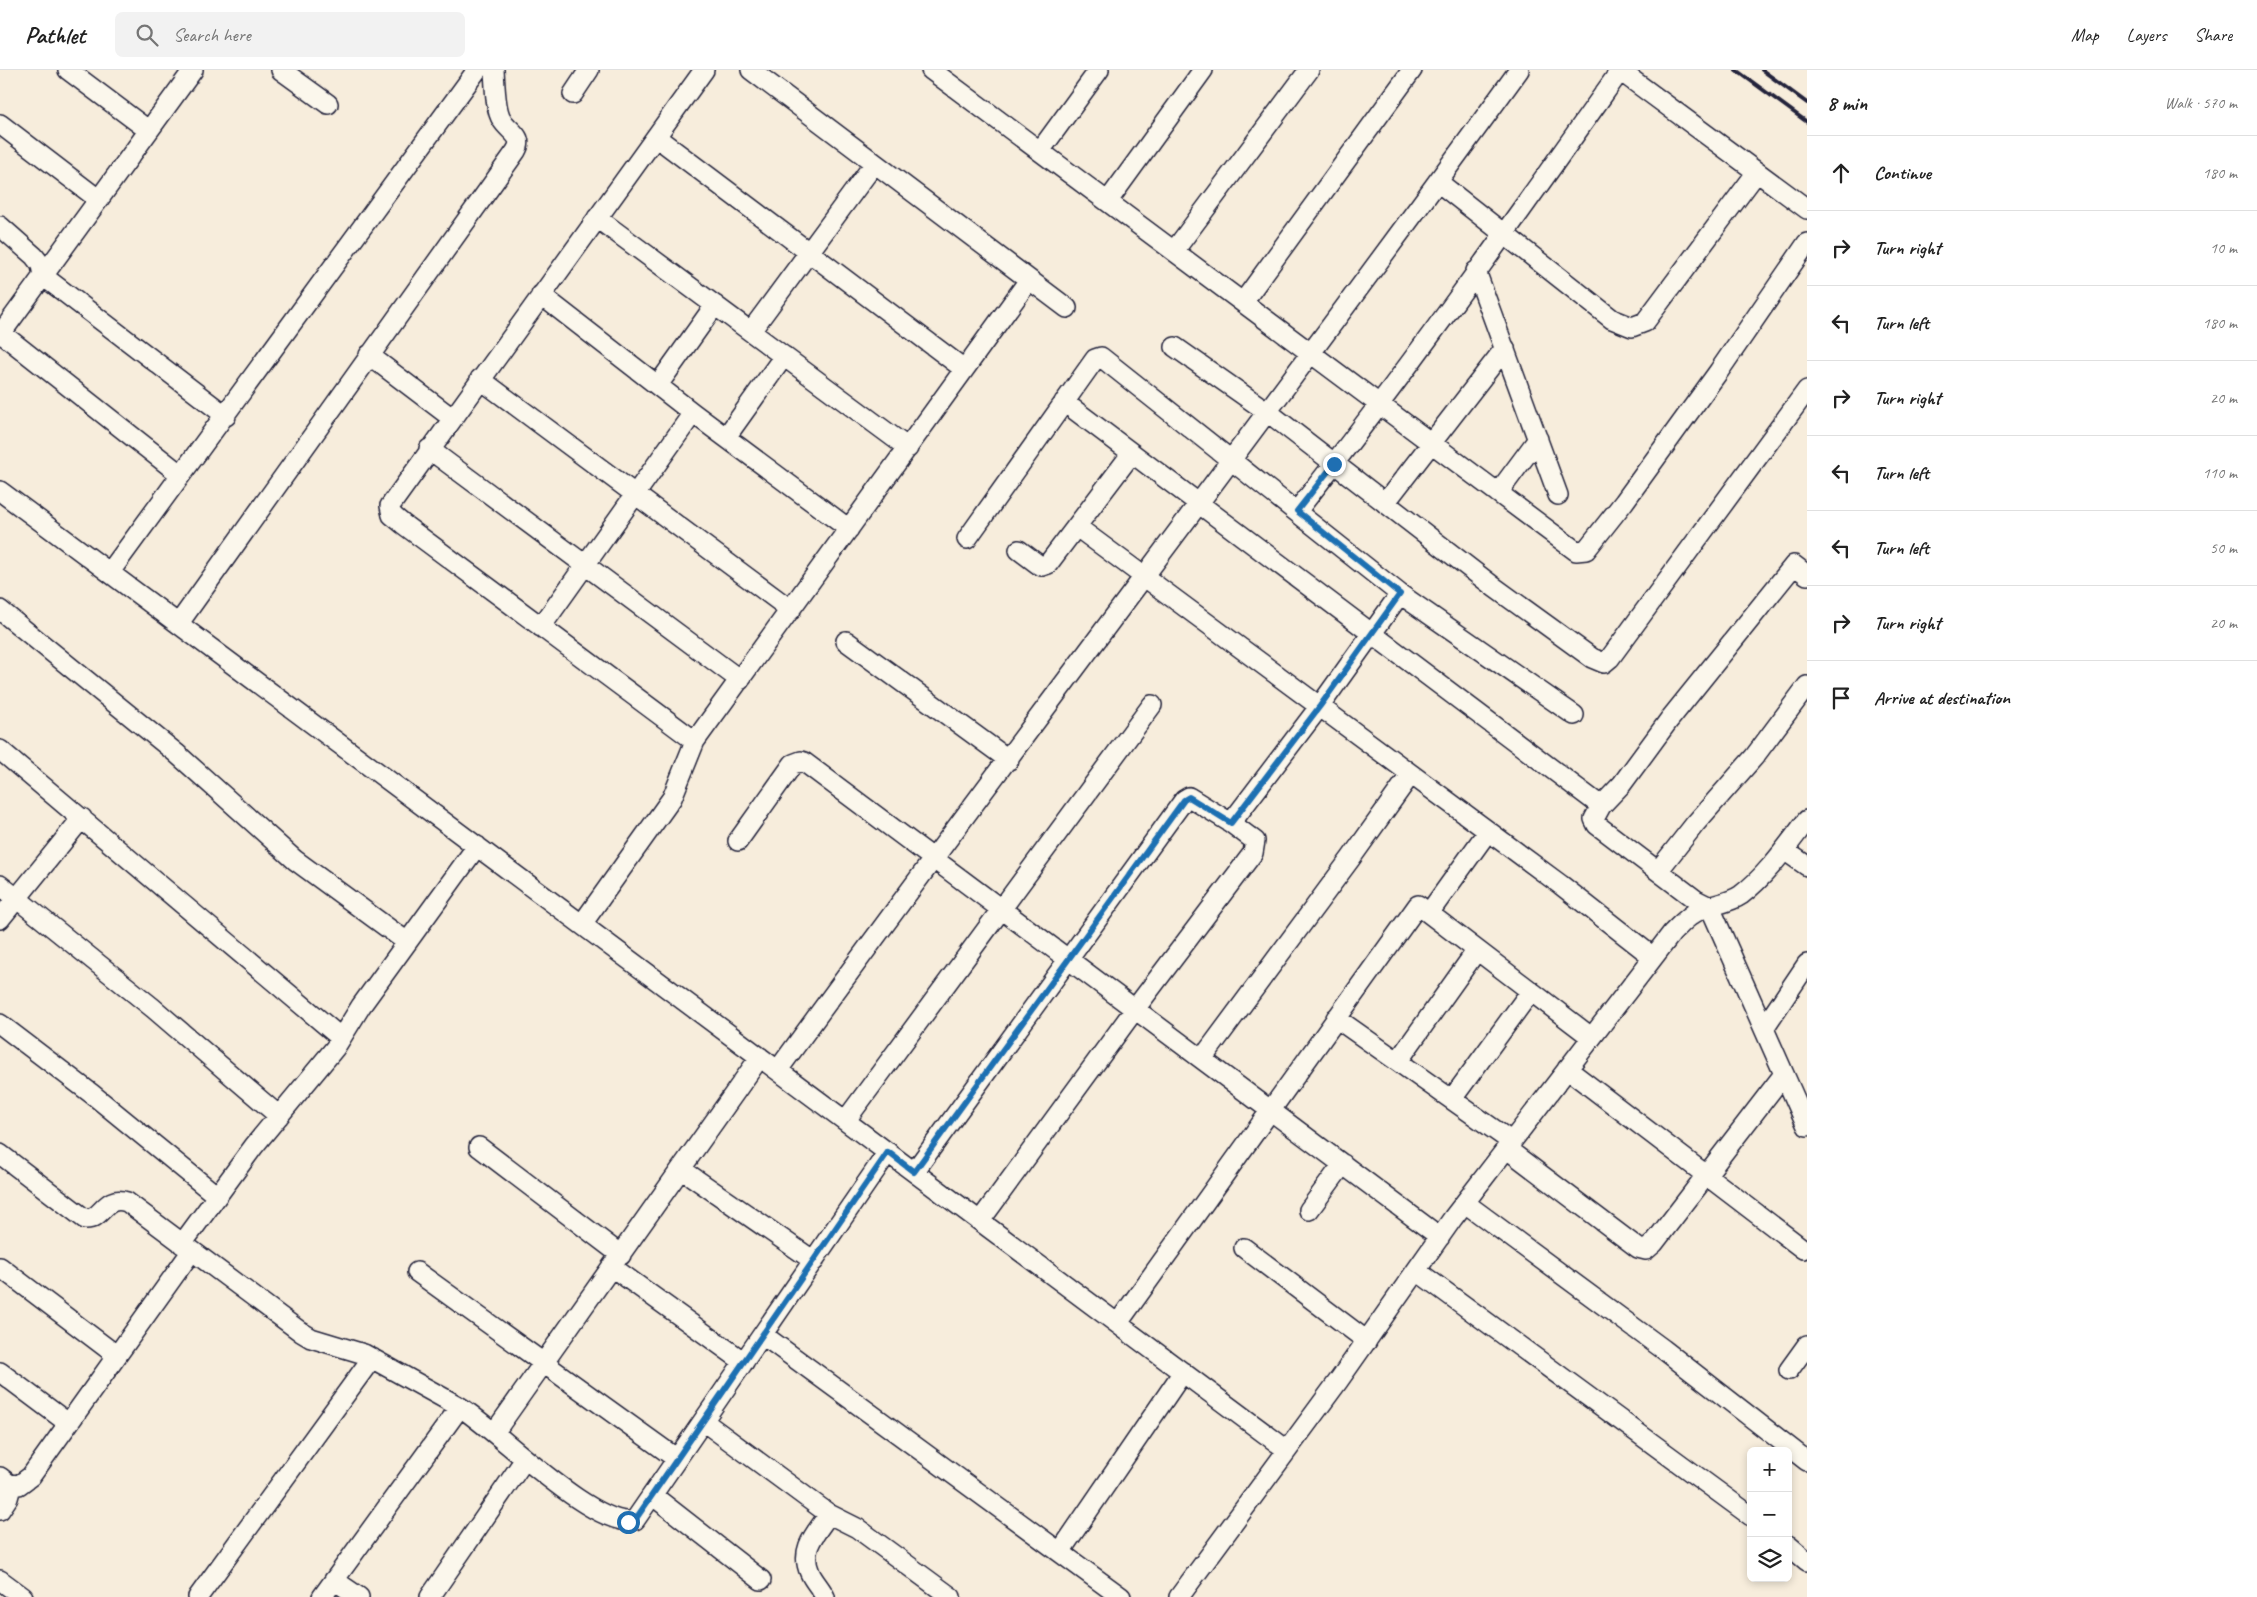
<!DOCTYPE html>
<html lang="en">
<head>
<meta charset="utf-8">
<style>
  :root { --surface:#fff; --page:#f2f2f2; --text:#222; --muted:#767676; --line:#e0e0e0 }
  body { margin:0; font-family:Caveat,sans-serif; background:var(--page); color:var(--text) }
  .controls { position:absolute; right:15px; bottom:15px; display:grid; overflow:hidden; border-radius:8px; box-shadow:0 2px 8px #0003 }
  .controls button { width:45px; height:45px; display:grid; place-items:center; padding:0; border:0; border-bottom:1px solid var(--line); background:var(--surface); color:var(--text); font:25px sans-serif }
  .stop { position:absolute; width:15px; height:15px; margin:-11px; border:4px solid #1f6fb2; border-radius:50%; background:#fff }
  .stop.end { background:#1f6fb2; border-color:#fff; box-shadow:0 1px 5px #0008 }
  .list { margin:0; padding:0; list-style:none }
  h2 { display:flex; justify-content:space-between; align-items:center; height:65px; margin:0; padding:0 20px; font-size:21px }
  h2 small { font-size:16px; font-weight:400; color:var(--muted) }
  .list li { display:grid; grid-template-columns:32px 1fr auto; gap:15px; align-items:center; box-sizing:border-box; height:75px; padding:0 20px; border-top:1px solid var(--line) }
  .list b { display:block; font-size:19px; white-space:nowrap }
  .list em { font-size:16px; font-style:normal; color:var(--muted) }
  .icon { flex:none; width:28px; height:28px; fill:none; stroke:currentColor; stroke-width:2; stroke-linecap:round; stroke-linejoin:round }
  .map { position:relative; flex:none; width:1807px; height:1527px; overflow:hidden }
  header { display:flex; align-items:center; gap:30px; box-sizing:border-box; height:70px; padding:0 25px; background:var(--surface); border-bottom:1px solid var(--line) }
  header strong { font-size:24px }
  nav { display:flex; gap:28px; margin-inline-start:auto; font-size:18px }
  .search { width:350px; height:45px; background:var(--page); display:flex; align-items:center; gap:12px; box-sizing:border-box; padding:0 18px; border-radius:8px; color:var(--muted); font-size:19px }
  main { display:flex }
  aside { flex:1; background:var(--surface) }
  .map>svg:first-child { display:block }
</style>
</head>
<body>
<header>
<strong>Pathlet</strong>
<div class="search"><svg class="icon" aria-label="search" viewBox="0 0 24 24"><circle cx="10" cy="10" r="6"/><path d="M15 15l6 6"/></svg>Search here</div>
<nav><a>Map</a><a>Layers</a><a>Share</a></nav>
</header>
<main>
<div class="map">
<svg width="1807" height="1527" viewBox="0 0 1807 1527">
  <rect width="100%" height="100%" fill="#f7eddc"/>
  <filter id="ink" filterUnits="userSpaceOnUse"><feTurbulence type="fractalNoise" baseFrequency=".02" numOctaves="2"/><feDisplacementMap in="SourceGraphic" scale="10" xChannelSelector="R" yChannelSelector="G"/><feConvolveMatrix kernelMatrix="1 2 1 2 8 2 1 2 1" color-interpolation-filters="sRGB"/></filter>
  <g filter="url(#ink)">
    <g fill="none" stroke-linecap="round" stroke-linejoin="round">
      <!-- minor casing -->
      <g stroke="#22223b" stroke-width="22">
        <path id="minor" d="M 68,0 L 148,60
          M 281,0 L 328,34
          M 751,0 L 1067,238
          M 931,0 L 1576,481 L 1586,480 L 1624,432 L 1719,301 L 1807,173
          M 1619,0 L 1807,139
          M 573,24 L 589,0
          M 0,54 L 98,129
          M 656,67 L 964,299
          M 1040,81 L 1099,0
          M 1438,112 L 1612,249 L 1632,257 L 1645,252 L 1757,102
          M 1108,131 L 1203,0
          M 597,148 L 908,378
          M 0,156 L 34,186 L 41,195 L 43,206 L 226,346
          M 1174,181 L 1309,0
          M 1476,201 L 1558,425
          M 541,225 L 693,343 L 849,459
          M 1243,232 L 1412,0
          M 751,261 L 874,94
          M 1,263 L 181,405
          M 0,265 L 193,0
          M 1175,277 L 1269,343 L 1494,517 L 1592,588 L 1604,593 L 1610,588 L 1807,320
          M 369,285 L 452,348
          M 480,309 L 791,540
          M 658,315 L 715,235
          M 1064,332 L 1601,736
          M 726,367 L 784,286
          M 429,379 L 740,610
          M 0,421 L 1287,1380
          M 1498,423 L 1538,369
          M 1385,433 L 1505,278
          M 1297,441 C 1410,298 1515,149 1620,1
          M 1077,457 L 1561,815 L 1653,887
          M 967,469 L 1095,289 L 1101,287 L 1400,524 L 1574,645
          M 1019,480 L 1039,495 L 1042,496 L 1048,494 L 1132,383
          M 110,502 L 477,0
          M 1807,505 L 1794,495 L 1669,650 L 1622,714 L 1601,736 L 1594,749 L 1597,755 L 1696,830 L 1710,837 L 1807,1056
          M 0,540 L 176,683 L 295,790 L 407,872
          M 179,553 L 516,81 C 525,66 509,62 502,50 C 495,40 495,13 494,0
          M 541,557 L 693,343
          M 846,571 L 1009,690
          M 695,671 L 403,454 L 392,445 L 390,436 L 704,0
          M 0,680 L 341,968
          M 1231,753 L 1320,636 L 1400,524
          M 738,771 L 793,694 L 801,691 L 804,692 L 1440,1167
          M 1784,780 L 1807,796
          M 1658,801 L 1695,754 L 1754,687 L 1807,616
          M 0,815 L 153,938 L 279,1046
          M 1429,843 L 1488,761
          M 0,849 L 82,748
          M 582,854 L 672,728 L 695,671 L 1029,210
          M 1336,948 L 1512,1072
          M 0,954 L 92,1024 L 217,1126
          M 1764,958 L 1807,894
          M 1202,989 L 1351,788 L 1411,704
          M 1398,991 L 1477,880
          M 1567,999 L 1803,1179
          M 778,1000 C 1022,664 1276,336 1519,0
          M 1452,1029 L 1531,921
          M 846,1050 L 1152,635
          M 479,1077 L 621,1185
          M 1507,1079 L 1638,1178 L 1646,1180 L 1654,1173 L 1784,1004
          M 0,1084 L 85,1149 C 103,1150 104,1124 127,1132 L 301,1262 L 311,1268 L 364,1284 L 460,1337 C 496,1359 596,1461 635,1450 L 888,1082
          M 681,1099 L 814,1191
          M 914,1102 L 1184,730 L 1189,727 L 1231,753 L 1255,771 L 1253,783 L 1135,939 L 980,1151
          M 1465,1133 L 1663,1279 L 1807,1391
          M 1309,1140 L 1343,1094
          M 182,1174 L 254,1076 L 335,978 L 361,936 L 477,776
          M 1244,1178 L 1367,1271
          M 0,1197 L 116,1285
          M 612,1197 L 744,1292
          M 1417,1201 L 1751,1446
          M 417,1202 L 677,1389
          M 1118,1253 L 1418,835 L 1591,967
          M 763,1265 L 1121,1527
          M 1789,1300 L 1807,1275
          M 0,1302 L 68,1353
          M 703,1351 L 829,1444 L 857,1458 L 951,1527
          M 494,1363 L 760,987
          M 0,1407 L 9,1414 L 10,1421 L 8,1428 L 0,1440
          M 9,1414 L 19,1415 L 31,1406 L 191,1182
          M 652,1425 L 761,1510
          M 1788,1475 L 1807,1491
          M 1060,1482 L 1183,1302
          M 0,1510 L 23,1527
          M 334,1510 L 359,1527
          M 198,1527 L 372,1288
          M 322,1527 L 460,1337
          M 430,1527 L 525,1389
          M 825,1527 C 821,1518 814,1512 810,1503 C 799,1479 816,1463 829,1444
          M 1179,1527 L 1339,1310 L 1453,1148 L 1672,863 C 1680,855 1688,846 1698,841 C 1712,834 1728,834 1741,825 C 1767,805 1787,776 1807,750"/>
      </g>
      <!-- minor -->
      <use href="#minor" stroke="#fbf7ec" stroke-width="19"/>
      <!-- rail -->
      <path stroke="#22223b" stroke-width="4" d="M 1736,0 L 1807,52
        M 1762,0 L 1807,33"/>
    </g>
  </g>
  <g fill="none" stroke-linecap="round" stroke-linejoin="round" filter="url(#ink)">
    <!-- route -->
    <path stroke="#1f6fb2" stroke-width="6" d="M 628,1452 L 635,1450 L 888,1082 L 914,1102 L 1184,730 L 1189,727 L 1231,753 L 1320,636 L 1400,524 L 1297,441 L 1334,394"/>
  </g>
</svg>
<div class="controls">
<button>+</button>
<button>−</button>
<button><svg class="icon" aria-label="layers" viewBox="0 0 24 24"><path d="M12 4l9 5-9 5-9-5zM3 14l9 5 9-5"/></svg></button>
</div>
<div class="stop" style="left:628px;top:1452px"></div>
<div class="stop end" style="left:1334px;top:394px"></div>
</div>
<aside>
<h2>8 min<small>Walk · 570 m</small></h2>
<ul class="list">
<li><svg class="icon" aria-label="ahead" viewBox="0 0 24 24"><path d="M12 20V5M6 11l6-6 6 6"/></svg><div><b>Continue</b></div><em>180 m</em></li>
<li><svg class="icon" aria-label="right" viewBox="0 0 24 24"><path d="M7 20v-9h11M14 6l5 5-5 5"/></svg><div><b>Turn right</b></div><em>10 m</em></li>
<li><svg class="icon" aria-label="left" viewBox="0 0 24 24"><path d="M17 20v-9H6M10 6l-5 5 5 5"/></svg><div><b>Turn left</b></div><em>180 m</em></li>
<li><svg class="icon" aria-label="right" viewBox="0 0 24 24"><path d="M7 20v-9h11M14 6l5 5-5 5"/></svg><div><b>Turn right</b></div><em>20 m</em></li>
<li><svg class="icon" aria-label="left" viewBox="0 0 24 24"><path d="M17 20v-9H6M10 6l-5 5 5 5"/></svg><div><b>Turn left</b></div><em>110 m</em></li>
<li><svg class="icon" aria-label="left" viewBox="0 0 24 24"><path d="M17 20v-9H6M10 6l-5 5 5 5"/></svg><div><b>Turn left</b></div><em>50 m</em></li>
<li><svg class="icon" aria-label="right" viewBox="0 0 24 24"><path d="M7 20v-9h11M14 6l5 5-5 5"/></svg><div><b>Turn right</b></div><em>20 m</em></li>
<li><svg class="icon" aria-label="arrive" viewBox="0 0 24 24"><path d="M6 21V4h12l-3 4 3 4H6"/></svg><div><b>Arrive at destination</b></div></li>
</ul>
</aside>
</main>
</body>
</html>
